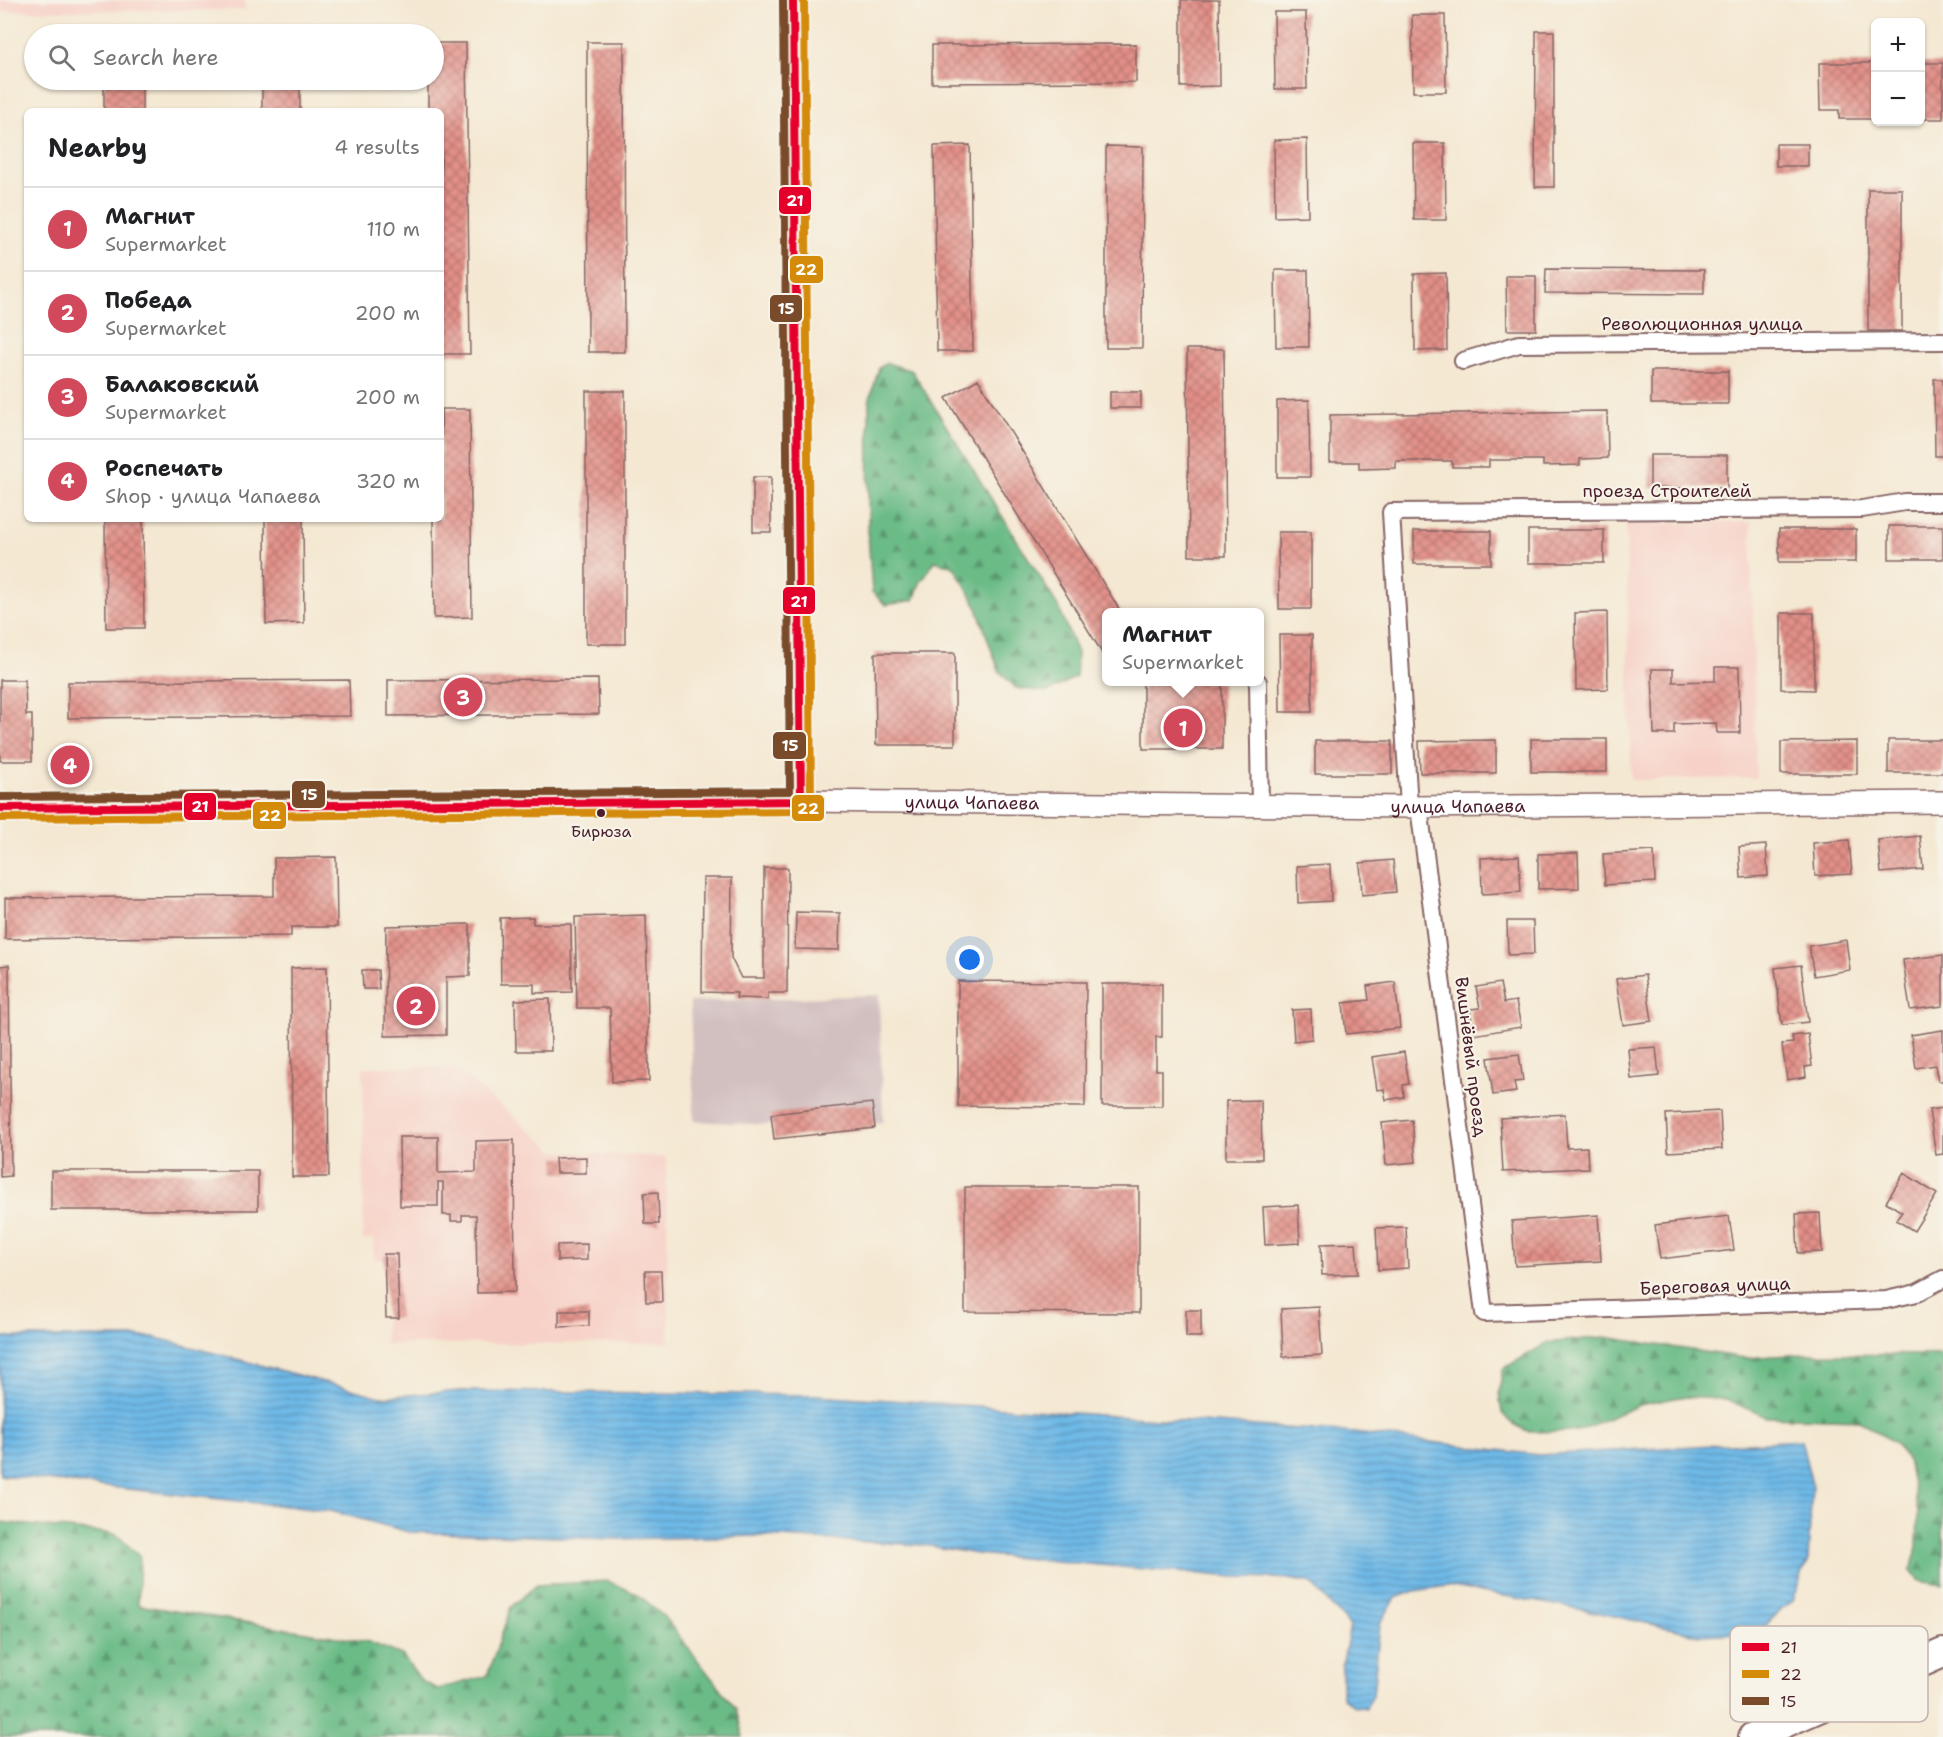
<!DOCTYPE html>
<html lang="en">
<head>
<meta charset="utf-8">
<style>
  :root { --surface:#fff; --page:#f2f2f2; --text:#202124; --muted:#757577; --line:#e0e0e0; --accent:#d1495b }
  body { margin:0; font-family:"Shantell Sans",sans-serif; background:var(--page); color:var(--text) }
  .controls { position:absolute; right:18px; top:18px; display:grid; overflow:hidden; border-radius:9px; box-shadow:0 2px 4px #0004 }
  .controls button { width:54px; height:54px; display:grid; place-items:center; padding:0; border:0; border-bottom:2px solid var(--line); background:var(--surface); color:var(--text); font:30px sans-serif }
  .you { position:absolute; left:970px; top:960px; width:21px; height:21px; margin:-15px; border:4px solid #fff; border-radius:50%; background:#1a73e8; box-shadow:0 0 0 9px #1a73e833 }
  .badge { display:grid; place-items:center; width:39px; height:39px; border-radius:50%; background:var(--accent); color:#fff; font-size:20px; font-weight:700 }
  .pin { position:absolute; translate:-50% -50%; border:3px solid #fff; box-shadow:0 2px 6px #0006 }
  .popup { position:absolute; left:1102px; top:608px; width:162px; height:78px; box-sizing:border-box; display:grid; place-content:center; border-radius:9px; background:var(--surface); filter:drop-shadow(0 2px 4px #0005); font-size:20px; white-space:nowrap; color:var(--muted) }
  .popup b { font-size:22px; color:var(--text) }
  .popup::after { content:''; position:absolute; left:50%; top:100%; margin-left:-12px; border:12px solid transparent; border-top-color:var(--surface) }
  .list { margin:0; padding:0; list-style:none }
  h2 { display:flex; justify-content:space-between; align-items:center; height:78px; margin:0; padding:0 24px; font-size:26px }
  h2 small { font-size:20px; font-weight:400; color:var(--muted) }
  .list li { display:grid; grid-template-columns:39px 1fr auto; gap:18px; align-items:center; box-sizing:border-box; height:84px; padding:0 24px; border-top:2px solid var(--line) }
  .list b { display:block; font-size:22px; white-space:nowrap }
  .list p { margin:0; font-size:20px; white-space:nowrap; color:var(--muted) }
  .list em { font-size:20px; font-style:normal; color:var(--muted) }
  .icon { flex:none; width:33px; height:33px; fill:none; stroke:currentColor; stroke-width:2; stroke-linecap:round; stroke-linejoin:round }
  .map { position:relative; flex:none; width:1943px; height:1737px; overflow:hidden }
  .search { position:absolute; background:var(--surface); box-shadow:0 2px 4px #0004; left:24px; top:24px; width:420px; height:66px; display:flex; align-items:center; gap:15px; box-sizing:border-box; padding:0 21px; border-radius:33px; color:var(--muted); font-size:22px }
  .panel { position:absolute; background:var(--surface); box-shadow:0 2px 4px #0004; left:24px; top:108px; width:420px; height:414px; border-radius:9px }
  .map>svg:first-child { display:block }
</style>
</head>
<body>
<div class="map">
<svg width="1943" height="1737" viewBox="0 0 1943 1737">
  <defs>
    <pattern id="forest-firs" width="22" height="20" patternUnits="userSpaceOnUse" patternTransform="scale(1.5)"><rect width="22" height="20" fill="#6abb86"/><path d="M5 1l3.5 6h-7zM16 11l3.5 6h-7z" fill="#59976e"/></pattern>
    <pattern id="water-rules" width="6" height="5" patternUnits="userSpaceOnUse" patternTransform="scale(1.5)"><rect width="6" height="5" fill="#6eb9e7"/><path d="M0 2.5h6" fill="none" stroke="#5c96bb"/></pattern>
    <pattern id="building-cross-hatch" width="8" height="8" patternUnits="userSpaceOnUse" patternTransform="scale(1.5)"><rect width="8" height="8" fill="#e29088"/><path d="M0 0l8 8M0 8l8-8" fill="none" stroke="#b9756f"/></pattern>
  </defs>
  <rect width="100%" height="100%" fill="#f7f3e8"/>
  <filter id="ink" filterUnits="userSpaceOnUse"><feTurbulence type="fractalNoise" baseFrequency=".0167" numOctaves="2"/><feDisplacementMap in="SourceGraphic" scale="12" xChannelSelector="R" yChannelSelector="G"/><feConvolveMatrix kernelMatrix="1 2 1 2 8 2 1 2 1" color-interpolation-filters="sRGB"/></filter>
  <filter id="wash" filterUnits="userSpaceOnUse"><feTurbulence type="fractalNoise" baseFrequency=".008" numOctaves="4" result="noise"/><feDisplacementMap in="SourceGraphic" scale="24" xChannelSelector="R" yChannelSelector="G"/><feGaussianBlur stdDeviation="1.35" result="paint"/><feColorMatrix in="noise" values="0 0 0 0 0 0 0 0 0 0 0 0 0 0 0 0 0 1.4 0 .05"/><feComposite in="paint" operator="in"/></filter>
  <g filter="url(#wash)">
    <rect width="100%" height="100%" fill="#f4e8d2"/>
    <!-- built -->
    <path fill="#f7d1c7" d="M 0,0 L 245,0 L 245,10 L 0,11 Z
      M 1751,522 L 1756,778 L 1631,780 L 1626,524 Z
      M 363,1067 L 454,1067 L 556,1152 L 666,1157 L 669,1343 L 385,1344 L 384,1260 L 374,1259 L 373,1239 L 363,1240 Z"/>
    <!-- industrial -->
    <path fill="#d2bfc0" d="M 879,995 L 883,1122 L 875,1123 L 875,1128 L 774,1139 L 772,1125 L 694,1121 L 690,1002 Z"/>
    <!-- forest -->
    <path fill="url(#forest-firs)" stroke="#5a6d58" stroke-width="1.5" d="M 887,363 L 912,371 L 1058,606 L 1077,653 L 1076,677 L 1048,692 L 1016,688 L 999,671 L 974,600 L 954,567 L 935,561 L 920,583 L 914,600 L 886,605 L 872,592 L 868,533 L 869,402 L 879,368 Z
      M 1604,1337 L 1745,1358 L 1804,1354 L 1943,1355 L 1943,1585 L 1919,1581 L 1911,1571 L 1917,1547 L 1918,1512 L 1909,1464 L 1896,1444 L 1859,1420 L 1766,1417 L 1726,1399 L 1681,1397 L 1639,1405 L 1578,1431 L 1529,1432 L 1510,1422 L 1502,1413 L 1499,1392 L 1503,1369 L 1547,1343 Z
      M 0,1522 L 116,1534 L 140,1557 L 138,1605 L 369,1642 L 402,1655 L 421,1681 L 438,1689 L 487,1676 L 511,1607 L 537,1585 L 607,1581 L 638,1594 L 664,1617 L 736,1709 L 743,1737 L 0,1737 Z"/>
    <!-- water -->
    <path fill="url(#water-rules)" stroke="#5c6c89" stroke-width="1.5" d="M 0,1337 L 153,1337 L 381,1397 L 460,1391 L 818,1395 L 1355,1433 L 1539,1455 L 1801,1440 L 1812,1484 L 1808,1560 L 1792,1600 L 1758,1632 L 1700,1635 L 1601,1613 L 1447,1586 L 1414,1591 L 1396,1598 L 1380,1623 L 1373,1695 L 1366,1708 L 1354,1706 L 1342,1697 L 1342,1667 L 1350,1626 L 1311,1583 L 1283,1578 L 1234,1577 L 977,1554 L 924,1545 L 763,1536 L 614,1539 L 409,1532 L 331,1511 L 0,1475 Z"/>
    <g id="blocks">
      <!-- building -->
      <path fill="url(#building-cross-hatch)" d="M 1181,0 L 1219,0 L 1220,86 L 1181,87 Z
        M 1274,12 L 1306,12 L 1307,89 L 1275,89 Z
        M 1412,15 L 1445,15 L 1446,92 L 1413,92 Z
        M 1536,31 L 1554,31 L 1554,187 L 1535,187 Z
        M 587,42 L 624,42 L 625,352 L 588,352 Z
        M 434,43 L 466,43 L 470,354 L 441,354 L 441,111 L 428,111 L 428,80 L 434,80 Z
        M 1136,44 L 1136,82 L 932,83 L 932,45 Z
        M 1819,63 L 1876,63 L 1876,119 L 1839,119 L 1839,110 L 1820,110 Z
        M 1920,63 L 1943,63 L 1943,119 L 1920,119 Z
        M 104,80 L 142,80 L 142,111 L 104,111 Z
        M 262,80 L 300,80 L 300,111 L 262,111 Z
        M 1307,139 L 1308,216 L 1275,217 L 1274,140 Z
        M 1413,143 L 1445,143 L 1446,220 L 1414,220 Z
        M 1776,144 L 1808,144 L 1808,166 L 1776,166 Z
        M 970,145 L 973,351 L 937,351 L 934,146 Z
        M 1106,146 L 1143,147 L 1142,348 L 1106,348 Z
        M 1868,189 L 1902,189 L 1902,331 L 1868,331 Z
        M 1546,269 L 1704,270 L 1704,294 L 1545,293 Z
        M 1275,270 L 1308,270 L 1309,347 L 1276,347 Z
        M 1446,273 L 1447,350 L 1415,351 L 1414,274 Z
        M 1506,276 L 1536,276 L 1536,330 L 1507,330 Z
        M 1187,349 L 1224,349 L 1226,556 L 1189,556 Z
        M 1651,371 L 1728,371 L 1728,404 L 1651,404 Z
        M 978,379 L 1121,612 L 1106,612 L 1106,655 L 1104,656 L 946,398 Z
        M 1934,379 L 1943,379 L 1943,456 L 1935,456 Z
        M 586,391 L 625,391 L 625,644 L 586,644 Z
        M 1110,392 L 1141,392 L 1141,408 L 1110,408 Z
        M 1309,400 L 1310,477 L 1277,477 L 1277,401 Z
        M 441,409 L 470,409 L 472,617 L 434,618 L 433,519 L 441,519 Z
        M 1607,411 L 1608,458 L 1580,459 L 1580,465 L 1543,466 L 1543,460 L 1489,460 L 1489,467 L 1452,467 L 1452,461 L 1396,461 L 1396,468 L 1359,469 L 1359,462 L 1330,462 L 1330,415 Z
        M 1650,455 L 1727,455 L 1727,488 L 1650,488 Z
        M 753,477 L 771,477 L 771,532 L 753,532 Z
        M 105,519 L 143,519 L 144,628 L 106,628 Z
        M 265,519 L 303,519 L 304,623 L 266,624 Z
        M 1889,526 L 1943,526 L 1943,559 L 1889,559 Z
        M 1779,529 L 1856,529 L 1856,562 L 1779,562 Z
        M 1528,530 L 1604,530 L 1604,563 L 1528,563 Z
        M 1414,531 L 1491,531 L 1491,564 L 1414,564 Z
        M 1278,532 L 1311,532 L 1311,609 L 1279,609 Z
        M 1607,612 L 1608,689 L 1576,690 L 1575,613 Z
        M 1781,613 L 1814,613 L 1814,690 L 1781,689 Z
        M 1279,635 L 1312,635 L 1312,712 L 1280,712 Z
        M 875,653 L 955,653 L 955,745 L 876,745 Z
        M 1715,667 L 1739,667 L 1740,733 L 1717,733 L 1716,723 L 1674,724 L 1674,734 L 1654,734 L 1652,669 L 1673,669 L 1673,682 L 1715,681 Z
        M 598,679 L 599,714 L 388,716 L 388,680 Z
        M 0,680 L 25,680 L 26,715 L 32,715 L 32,761 L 0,761 Z
        M 349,680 L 350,716 L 68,718 L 68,682 Z
        M 1143,682 L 1222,682 L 1222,749 L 1143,749 Z
        M 1531,739 L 1607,739 L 1607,772 L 1531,772 Z
        M 1496,740 L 1496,773 L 1420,773 L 1419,741 Z
        M 1888,740 L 1943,740 L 1943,773 L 1888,773 Z
        M 1315,741 L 1392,741 L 1392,774 L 1315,774 Z
        M 1857,741 L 1857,774 L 1781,774 L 1781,742 Z
        M 64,763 L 76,763 L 76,768 L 64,768 Z
        M 1920,836 L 1923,869 L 1881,873 L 1878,840 Z
        M 1849,840 L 1852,874 L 1815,876 L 1813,843 Z
        M 1766,845 L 1768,876 L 1741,878 L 1739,847 Z
        M 1654,851 L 1655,882 L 1605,885 L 1603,854 Z
        M 1578,853 L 1579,888 L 1538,889 L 1538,854 Z
        M 1519,856 L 1521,892 L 1482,894 L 1481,858 Z
        M 336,857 L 337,927 L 291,927 L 291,936 L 5,939 L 5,898 L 274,896 L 274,858 Z
        M 1393,860 L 1396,892 L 1362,895 L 1360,863 Z
        M 1330,864 L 1331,901 L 1298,903 L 1297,866 Z
        M 764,868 L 788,868 L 787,993 L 768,993 L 768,999 L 736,998 L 737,993 L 702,992 L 703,878 L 732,878 L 731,958 L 741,978 L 764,978 Z
        M 796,912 L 840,913 L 839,950 L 795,949 Z
        M 646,915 L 649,1081 L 612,1082 L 610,1008 L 577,1008 L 575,917 Z
        M 533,917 L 533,924 L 571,924 L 572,992 L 534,993 L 534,984 L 501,984 L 500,918 Z
        M 1507,921 L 1533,921 L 1534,954 L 1508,955 Z
        M 470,924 L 470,976 L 446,977 L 446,1035 L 385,1036 L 386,926 Z
        M 1846,940 L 1850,970 L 1814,976 L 1809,946 Z
        M 1943,955 L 1943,1006 L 1910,1010 L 1903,960 Z
        M 9,965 L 11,1176 L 0,1177 L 0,966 Z
        M 1801,965 L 1808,1022 L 1782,1025 L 1775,968 Z
        M 327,967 L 329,1177 L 292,1177 L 291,968 Z
        M 362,970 L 378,970 L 379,989 L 363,989 Z
        M 1645,975 L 1652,1021 L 1623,1025 L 1616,979 Z
        M 958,981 L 1086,982 L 1085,1107 L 958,1106 Z
        M 1395,982 L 1400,1028 L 1346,1034 L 1343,1003 L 1369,1000 L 1367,986 Z
        M 1500,983 L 1504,1003 L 1516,1001 L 1521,1027 L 1474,1035 L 1470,1009 L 1480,1008 L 1476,987 Z
        M 1102,984 L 1162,984 L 1162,1037 L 1156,1037 L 1156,1070 L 1162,1070 L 1162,1106 L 1102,1106 Z
        M 550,999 L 551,1051 L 516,1051 L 515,1000 Z
        M 1311,1009 L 1312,1039 L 1294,1041 L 1292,1010 Z
        M 1943,1030 L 1943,1081 L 1938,1081 L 1935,1065 L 1916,1068 L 1911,1035 Z
        M 1808,1034 L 1812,1066 L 1805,1067 L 1806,1077 L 1787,1080 L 1782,1044 L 1793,1043 L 1792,1036 Z
        M 1656,1047 L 1659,1076 L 1631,1079 L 1628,1049 Z
        M 1404,1052 L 1409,1084 L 1403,1085 L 1404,1097 L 1386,1100 L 1384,1089 L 1377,1090 L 1372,1057 Z
        M 1519,1054 L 1523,1081 L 1514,1082 L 1516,1092 L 1493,1095 L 1488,1058 Z
        M 1261,1100 L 1262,1159 L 1226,1159 L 1226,1101 Z
        M 872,1103 L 875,1128 L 774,1139 L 771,1114 Z
        M 1943,1108 L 1943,1154 L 1936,1155 L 1929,1110 Z
        M 1720,1111 L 1722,1149 L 1668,1152 L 1666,1114 Z
        M 1565,1114 L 1567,1148 L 1587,1147 L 1588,1168 L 1503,1172 L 1500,1118 Z
        M 1412,1120 L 1416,1162 L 1386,1165 L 1382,1123 Z
        M 399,1137 L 438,1137 L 438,1173 L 476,1172 L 476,1141 L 514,1140 L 515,1292 L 477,1293 L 476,1215 L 462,1215 L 462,1221 L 451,1221 L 451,1215 L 443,1215 L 443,1182 L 438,1182 L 438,1206 L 400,1206 Z
        M 586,1157 L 586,1173 L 556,1173 L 555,1158 Z
        M 51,1171 L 258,1171 L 258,1210 L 51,1210 Z
        M 1904,1173 L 1937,1194 L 1914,1231 L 1896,1220 L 1902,1212 L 1886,1202 Z
        M 965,1187 L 1139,1187 L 1139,1313 L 965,1312 Z
        M 658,1192 L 659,1224 L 645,1224 L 644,1193 Z
        M 1298,1205 L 1300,1243 L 1265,1245 L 1263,1207 Z
        M 1820,1213 L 1822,1252 L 1798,1253 L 1796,1214 Z
        M 1598,1215 L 1601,1261 L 1515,1266 L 1512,1221 Z
        M 1729,1216 L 1734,1250 L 1660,1259 L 1655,1225 Z
        M 1406,1227 L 1408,1268 L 1378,1270 L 1376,1228 Z
        M 1356,1243 L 1358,1274 L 1322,1275 L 1321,1244 Z
        M 587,1244 L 587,1260 L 557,1261 L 557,1245 Z
        M 384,1254 L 397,1254 L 399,1318 L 386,1318 Z
        M 645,1271 L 661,1271 L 662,1302 L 646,1302 Z
        M 1319,1307 L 1322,1355 L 1283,1357 L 1281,1309 Z
        M 1186,1310 L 1201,1310 L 1201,1337 L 1186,1337 Z
        M 559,1311 L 589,1311 L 589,1326 L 559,1327 Z"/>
    </g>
  </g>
  <g filter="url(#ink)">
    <use href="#blocks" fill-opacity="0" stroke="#866565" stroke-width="1.5"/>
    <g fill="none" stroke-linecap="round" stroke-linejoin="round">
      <!-- minor casing -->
      <g stroke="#866565" stroke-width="20">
        <path id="minor" d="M 1463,361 L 1519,344 L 1943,341
          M 1258,682 L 1260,806
          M 1409,807 L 1391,512 L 1862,509 L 1905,502 L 1943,502
          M 1419,807 L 1484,1313 L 1886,1300 L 1917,1293 L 1943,1279"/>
      </g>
      <!-- tertiary casing -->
      <g stroke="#866565" stroke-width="24">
        <g id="tertiary">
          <path id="s1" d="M 801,801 L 1409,807 L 1943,802"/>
        </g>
      </g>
      <!-- secondary casing -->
      <g stroke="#866565" stroke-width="27">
        <path id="secondary" d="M 0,808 L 801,801 L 793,0"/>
      </g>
      <!-- trunk casing -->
      <g stroke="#866565" stroke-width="32">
        <path id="trunk" d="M 1753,1737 L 1943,1653"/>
      </g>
      <!-- minor -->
      <use href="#minor" stroke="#fff" stroke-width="16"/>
      <!-- tertiary -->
      <use href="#tertiary" stroke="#fff" stroke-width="21"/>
      <!-- secondary -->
      <use href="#secondary" stroke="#fff" stroke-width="24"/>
      <!-- trunk -->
      <use href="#trunk" stroke="#fff" stroke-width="28"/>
      <!-- bus-1 casing -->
      <g stroke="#f7f3e8" stroke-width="12">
        <path id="bus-1" d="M 793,0 L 801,801
          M 0,808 L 801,801"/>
      </g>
      <!-- bus-2 casing -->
      <g stroke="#f7f3e8" stroke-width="12">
        <path id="bus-2" d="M 0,818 L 801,811 L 808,808 L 811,801 L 804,0"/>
      </g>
      <!-- bus-3 casing -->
      <g stroke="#f7f3e8" stroke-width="12">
        <path id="bus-3" d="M 0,797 L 790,791 L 783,0"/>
      </g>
      <!-- bus-1 -->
      <use href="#bus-1" stroke="#e4002b" stroke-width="8"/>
      <!-- bus-2 -->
      <use href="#bus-2" stroke="#d48b09" stroke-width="8"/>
      <!-- bus-3 -->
      <use href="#bus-3" stroke="#7a4b2a" stroke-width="8"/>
    </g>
  </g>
  <!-- markers -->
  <circle fill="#4a1f2b" stroke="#f7f3e8" stroke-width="2" cx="601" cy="813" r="5"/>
  <g text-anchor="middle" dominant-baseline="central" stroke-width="4.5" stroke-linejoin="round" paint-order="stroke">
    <!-- bus labels -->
    <g font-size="16" fill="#4a1f2b" stroke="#f7f3e8">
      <text x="601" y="831">Бирюза</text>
    </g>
    <!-- street labels -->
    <g font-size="18" fill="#4a1f2b" stroke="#f7f3e8">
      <text x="1702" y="324">Революционная улица</text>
      <text x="1667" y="491">проезд Строителей</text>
      <text stroke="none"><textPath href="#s1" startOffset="171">улица Чапаева</textPath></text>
      <text stroke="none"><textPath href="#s1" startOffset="657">улица Чапаева</textPath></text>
      <text transform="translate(1471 1057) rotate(83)">Вишнёвый проезд</text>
      <text transform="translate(1715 1286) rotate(-2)">Береговая улица</text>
    </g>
  </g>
  <!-- legend -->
  <rect x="1730" y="1626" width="198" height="96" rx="9" fill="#f7f3e8" stroke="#c3b3af" stroke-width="1.5"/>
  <rect x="1742" y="1643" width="27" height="8" fill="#e4002b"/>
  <rect x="1742" y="1670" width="27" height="8" fill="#d48b09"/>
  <rect x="1742" y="1697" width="27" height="8" fill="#7a4b2a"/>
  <g font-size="16" fill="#4a1f2b">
    <text x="1780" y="1653">21</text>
    <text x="1780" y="1680">22</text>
    <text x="1780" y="1707">15</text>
  </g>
  <g stroke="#f7f3e8" stroke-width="2">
    <rect x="778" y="186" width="34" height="29" rx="6" fill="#e4002b"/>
    <rect x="789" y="255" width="35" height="29" rx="6" fill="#d48b09"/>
    <rect x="769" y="294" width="34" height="29" rx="6" fill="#7a4b2a"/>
    <rect x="782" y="586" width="34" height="29" rx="6" fill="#e4002b"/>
    <rect x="772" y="731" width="35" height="29" rx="6" fill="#7a4b2a"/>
    <rect x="291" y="780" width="35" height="29" rx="6" fill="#7a4b2a"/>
    <rect x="183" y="792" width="34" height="29" rx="6" fill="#e4002b"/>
    <rect x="791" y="794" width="34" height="28" rx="6" fill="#d48b09"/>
    <rect x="252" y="801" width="35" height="29" rx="6" fill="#d48b09"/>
  </g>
  <g font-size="16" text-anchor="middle" font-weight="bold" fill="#fff">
    <text x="795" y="206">21</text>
    <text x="806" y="275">22</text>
    <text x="786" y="314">15</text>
    <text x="799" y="607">21</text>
    <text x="790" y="751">15</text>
    <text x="309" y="800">15</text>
    <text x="200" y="812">21</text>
    <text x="808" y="814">22</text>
    <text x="270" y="821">22</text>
  </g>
</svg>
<div class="controls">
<button>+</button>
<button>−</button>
</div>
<div class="you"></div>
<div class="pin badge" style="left:1183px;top:728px">1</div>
<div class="popup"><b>Магнит</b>Supermarket</div>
<div class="pin badge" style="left:416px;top:1006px">2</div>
<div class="pin badge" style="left:463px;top:697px">3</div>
<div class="pin badge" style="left:70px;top:765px">4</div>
<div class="search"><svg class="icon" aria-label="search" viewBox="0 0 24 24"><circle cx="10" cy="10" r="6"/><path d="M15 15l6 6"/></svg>Search here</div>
<section class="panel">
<h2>Nearby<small>4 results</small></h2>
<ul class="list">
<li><span class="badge">1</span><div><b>Магнит</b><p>Supermarket</p></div><em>110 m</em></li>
<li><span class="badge">2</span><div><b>Победа</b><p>Supermarket</p></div><em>200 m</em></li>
<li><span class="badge">3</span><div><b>Балаковский</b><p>Supermarket</p></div><em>200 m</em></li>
<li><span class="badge">4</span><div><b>Роспечать</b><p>Shop · улица Чапаева</p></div><em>320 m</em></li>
</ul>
</section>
</div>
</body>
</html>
